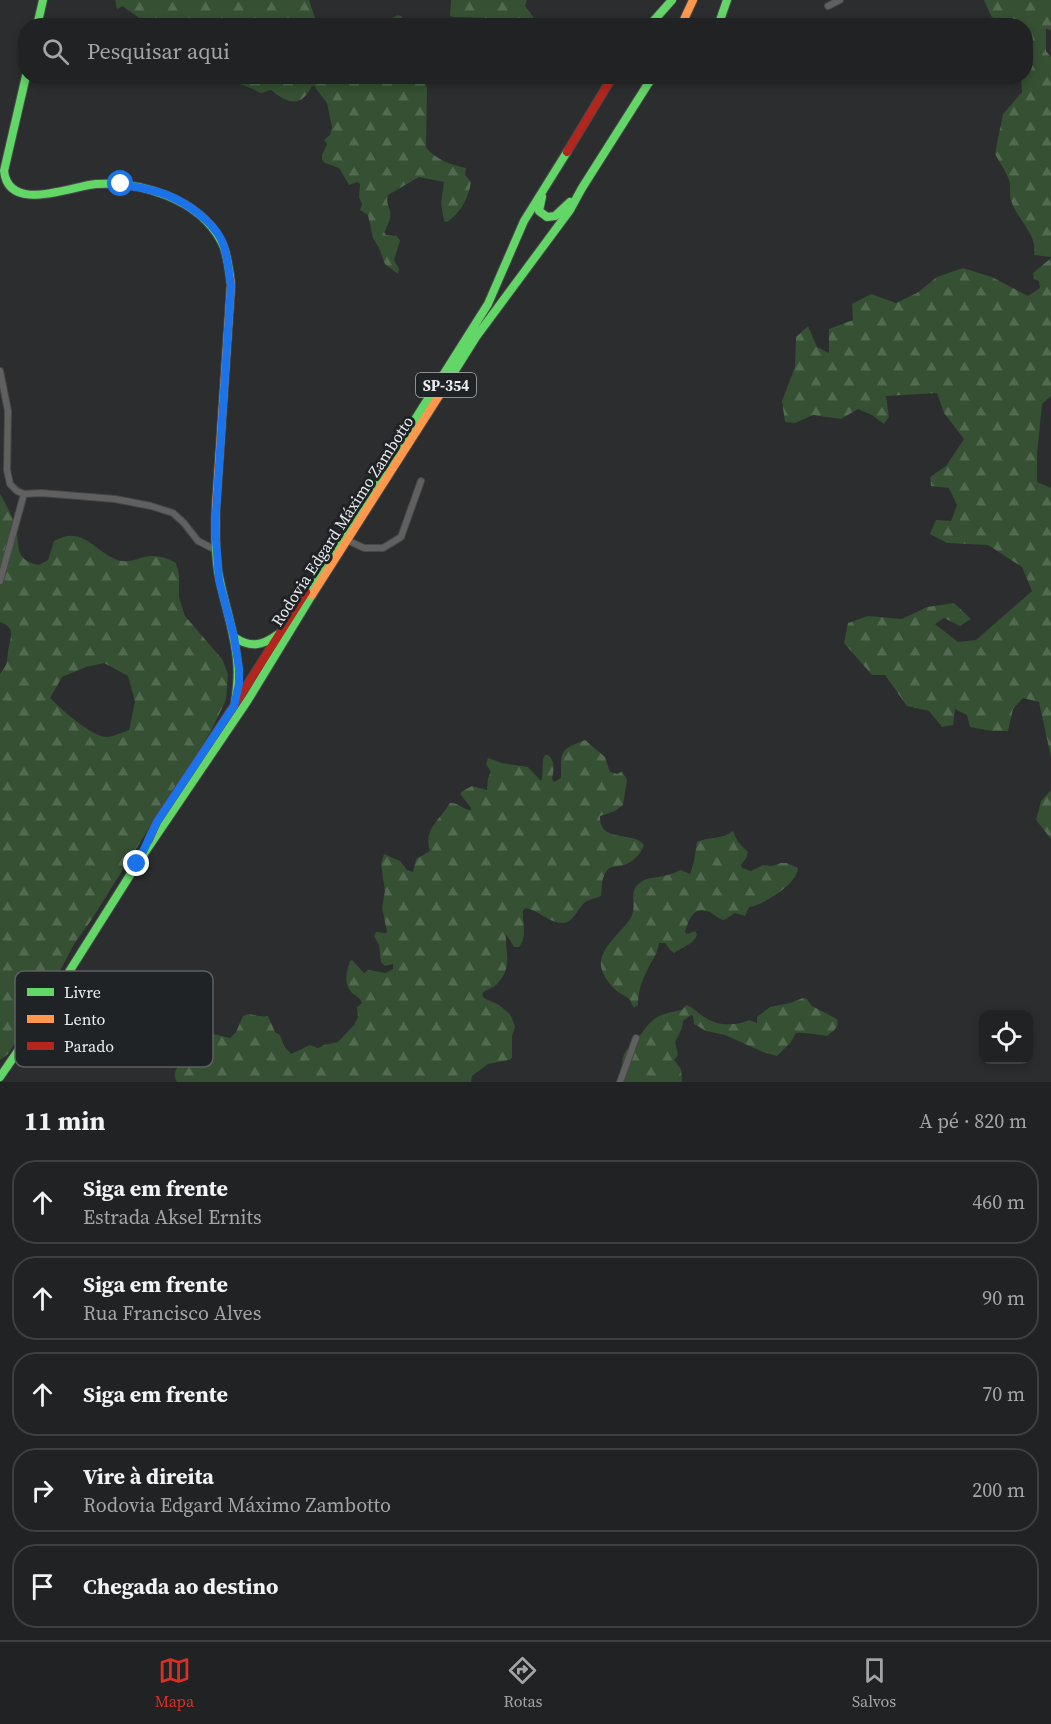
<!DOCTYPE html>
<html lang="pt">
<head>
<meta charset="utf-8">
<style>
  :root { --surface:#202223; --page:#2d2f30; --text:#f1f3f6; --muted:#a2a4a6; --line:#3d3f41; --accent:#d93025 }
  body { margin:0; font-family:"Source Serif 4",serif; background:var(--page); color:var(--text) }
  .controls { position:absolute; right:18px; bottom:18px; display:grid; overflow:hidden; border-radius:12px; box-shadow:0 3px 9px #0003 }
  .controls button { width:54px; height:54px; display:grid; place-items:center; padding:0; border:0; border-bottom:2px solid var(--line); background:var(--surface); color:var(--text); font:30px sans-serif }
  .stop { position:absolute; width:18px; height:18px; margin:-14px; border:4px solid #1a73e8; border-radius:50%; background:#fff }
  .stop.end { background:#1a73e8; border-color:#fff; box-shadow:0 2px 6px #0008 }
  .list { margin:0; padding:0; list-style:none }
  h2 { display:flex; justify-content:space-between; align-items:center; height:78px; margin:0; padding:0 24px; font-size:26px }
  h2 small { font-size:20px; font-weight:400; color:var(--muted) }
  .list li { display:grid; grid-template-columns:39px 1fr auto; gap:18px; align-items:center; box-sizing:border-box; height:84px; margin:0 12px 12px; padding:0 12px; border:2px solid var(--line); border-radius:24px }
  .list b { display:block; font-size:22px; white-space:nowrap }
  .list p { margin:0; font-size:20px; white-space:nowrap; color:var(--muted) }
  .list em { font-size:20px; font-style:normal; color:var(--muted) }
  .icon { flex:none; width:33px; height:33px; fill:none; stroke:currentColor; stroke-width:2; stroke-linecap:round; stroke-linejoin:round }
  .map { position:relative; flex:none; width:1051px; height:1082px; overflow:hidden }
  .search { position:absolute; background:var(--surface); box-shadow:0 3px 9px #0003; left:18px; right:18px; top:18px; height:66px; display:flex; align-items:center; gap:15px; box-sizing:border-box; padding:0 21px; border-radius:24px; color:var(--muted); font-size:22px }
  .sheet { height:558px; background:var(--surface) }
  nav { display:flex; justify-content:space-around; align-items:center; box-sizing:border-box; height:84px; border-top:2px solid var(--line); background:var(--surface); font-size:16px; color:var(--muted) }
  nav a { display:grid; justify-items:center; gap:3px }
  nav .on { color:var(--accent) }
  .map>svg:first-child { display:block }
</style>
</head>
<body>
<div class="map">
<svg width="1051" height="1082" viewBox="0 0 1051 1082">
  <defs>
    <pattern id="forest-firs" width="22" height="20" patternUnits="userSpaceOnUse" patternTransform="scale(1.5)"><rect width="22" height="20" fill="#355032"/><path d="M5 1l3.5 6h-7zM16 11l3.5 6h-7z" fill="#526a50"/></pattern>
  </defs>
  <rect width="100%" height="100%" fill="#2b2d2f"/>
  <!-- forest -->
  <path fill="url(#forest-firs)" fill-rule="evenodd" d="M 115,0 L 309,0 L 316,21 L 335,23 L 340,25 L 143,25 C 140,15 130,13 123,6 L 117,9 Z
    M 451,0 L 527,0 L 525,6 C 529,12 537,18 534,26 L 495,25 L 488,18 L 454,17 L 450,16 Z
    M 984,0 L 1051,0 L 1051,31 L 1046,28 L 1046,51 L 1051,57 L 1051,257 L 1034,255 C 1038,235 1018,220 1012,203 C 1009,195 1010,191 1010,184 C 1009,175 999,162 995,154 L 1003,114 L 1022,92 L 1021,77 L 1026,76 L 1026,26 L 1001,25 L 991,16 Z
    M 398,15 L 401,16 L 407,25 L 361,25 L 390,19 Z
    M 204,77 L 423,77 L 427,88 L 426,148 C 438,160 450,165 466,168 L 465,175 L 471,182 C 469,197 460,214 447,222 L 444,221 L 441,203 L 444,182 L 419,177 L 388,195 C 386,203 388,204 390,211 C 392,218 387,226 384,232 L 386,235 L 397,236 L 400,241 L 394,260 L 399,269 L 398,274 L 385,264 L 379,248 L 373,238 L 368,215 L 360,210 L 362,204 L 359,197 L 360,184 L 357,182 L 349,185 L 339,168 L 325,163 L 322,160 L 322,155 L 327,144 L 324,140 L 330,135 L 332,127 L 327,103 L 314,86 L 312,86 C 301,108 288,104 271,90 L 261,93 C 241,83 229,80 206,78 Z
    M 1051,258 L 1051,396 L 1042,404 L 1037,455 L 1037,482 L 1051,488 L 1051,757 L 1039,702 L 1023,698 L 1013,709 L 1008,731 L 992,731 L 970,727 L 967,715 L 955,709 L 953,725 L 942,727 L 929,711 L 907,706 L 885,675 L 872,675 L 844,643 L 848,623 L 868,616 L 902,619 L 927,607 L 954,603 L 971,619 L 960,626 L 944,618 L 935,624 L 958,642 L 976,640 L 1032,591 L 1022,567 L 988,545 L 947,543 L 930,534 L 936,520 L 951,521 L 957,505 L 949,488 L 931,486 L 930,477 L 946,466 L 964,439 L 944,413 L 937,393 L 886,396 L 889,417 L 884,424 L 872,415 L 858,409 L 841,419 L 813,415 L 795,423 L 785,422 L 782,401 L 795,367 L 796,337 L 808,326 L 817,347 L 829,353 L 829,329 L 853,320 L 852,304 L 871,294 L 896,303 L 917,293 L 937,277 L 963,268 L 992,277 L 1028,296 L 1040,288 L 1039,281 L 1034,279 L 1033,273 Z
    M 0,494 C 6,504 11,514 15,524 C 21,543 12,560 39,565 L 48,560 L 54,541 C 85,523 96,556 122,561 C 128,562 134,560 140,558 C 153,554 164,556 176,563 L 179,575 L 179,597 L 185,616 L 222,659 L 228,674 L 226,700 L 212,729 L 187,771 L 151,825 L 90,922 L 74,944 L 60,971 L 49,986 L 24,1029 L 8,1054 L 0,1060 L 0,674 C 8,664 7,662 8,651 C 10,637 17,628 0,622 ZM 104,663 L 128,676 L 135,702 L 129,730 C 123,732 113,737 106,737 C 91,736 61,709 50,698 L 62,677 L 86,667 Z
    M 585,740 L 605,757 L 610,772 L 618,774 L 622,771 L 627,780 L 623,805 L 615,811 L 600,816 C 599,844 634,830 644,845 C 641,854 633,862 624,865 C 614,868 609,864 604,876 C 601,882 602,890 601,896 C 597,898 591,899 587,901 C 578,906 574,924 562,923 C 548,922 539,911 526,908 L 523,910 C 522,923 528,936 519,947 L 514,947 L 506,934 C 505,953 513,966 498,983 C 493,989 487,988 482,994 L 484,998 L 499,1005 L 510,1014 L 515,1026 L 512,1036 L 512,1058 L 509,1060 L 488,1064 L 472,1076 L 471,1082 L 177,1082 C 175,1078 174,1077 175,1073 C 177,1064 201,1034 211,1034 C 217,1034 224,1037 230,1038 L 236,1032 L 243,1016 C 253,1012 252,1016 261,1016 C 263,1017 265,1016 268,1016 L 275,1032 L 280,1035 L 284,1046 L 291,1054 L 310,1045 L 318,1048 L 324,1045 L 338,1042 L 354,1025 L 358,1017 L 357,1007 L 362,1003 C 359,996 356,997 351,992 C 343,983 347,970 350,961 L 352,960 L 364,973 L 368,970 L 386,973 L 393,969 L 393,964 L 385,966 L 381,962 L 379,945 L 374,936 L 376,932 L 385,933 L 387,932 L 382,908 L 385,891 L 381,864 L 384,854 L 400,861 L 407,870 L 413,872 L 416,859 L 430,851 C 423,829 440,820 450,803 C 458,802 463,810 471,810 L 471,808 L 461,795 L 461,792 L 472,786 L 487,790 L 488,778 L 491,772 L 486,764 L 488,758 L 502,763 L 528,767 L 541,781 L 542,779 L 543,759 L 545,755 L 548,755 C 555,760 554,771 552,779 L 554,782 L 561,778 C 561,751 559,750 585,740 Z
    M 1051,790 L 1051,839 L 1036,820 L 1041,801 Z
    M 733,831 L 738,842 L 748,852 L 746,858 L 741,865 L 742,868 L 751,871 L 763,865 L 772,866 L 781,863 L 787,863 L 798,868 C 798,883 764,905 749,907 L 745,916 L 735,913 L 726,919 L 723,920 C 717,918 712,912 706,911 C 692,907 688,923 685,932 L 687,934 L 695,931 L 697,934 C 695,944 682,947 674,953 L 670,950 L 665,943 L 659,943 C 657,957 652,959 647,971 C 641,982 638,993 638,1005 L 634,1008 C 632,1005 631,1002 630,1000 C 627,996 622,995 618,992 C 612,988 604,977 602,970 C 595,952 620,934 630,919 C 639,906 626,892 641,882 C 647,877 656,878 663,876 C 670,875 675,872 681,870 L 690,874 L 694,861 L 697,842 C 710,836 722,840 733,831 Z
    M 803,998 L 807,999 L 812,1006 L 837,1019 C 840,1027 833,1031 827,1036 C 817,1035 805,1032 796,1033 L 791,1042 L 777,1056 L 763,1052 L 725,1035 L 706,1031 L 694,1024 L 693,1016 L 691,1015 L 683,1021 L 682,1028 L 675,1042 L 678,1055 L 674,1060 L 681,1069 L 682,1082 L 617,1082 L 623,1079 C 621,1054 622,1054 639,1037 C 643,1032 646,1026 651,1022 C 658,1014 672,1012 682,1010 L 686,1005 C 694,1007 698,1014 706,1018 C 717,1026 737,1026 749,1020 L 757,1023 L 757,1017 L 770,1007 L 790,1003 Z"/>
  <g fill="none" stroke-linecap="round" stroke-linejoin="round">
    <!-- street casing -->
    <g stroke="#474849" stroke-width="8">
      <path id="street" d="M 828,6 L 840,0
        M 0,371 L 8,411 L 7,470 L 10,484 L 17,491 L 24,494 L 41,493 L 115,499 L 151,506 L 173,513 L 184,523 L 198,541 L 216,550
        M 347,540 L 364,548 L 383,548 L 401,537 L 421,481
        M 0,581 L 24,494
        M 620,1082 L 636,1038"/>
    </g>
    <!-- fast casing -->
    <g stroke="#474849" stroke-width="10">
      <path id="fast" d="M 37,26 L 43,0
        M 649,26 L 672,0
        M 718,26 L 727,0
        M 26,76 L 4,171 C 9,214 71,186 96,184 C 141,181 199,199 221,241 C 227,251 228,265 230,276
        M 542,197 L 539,211 L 547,217 L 555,216 L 570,202
        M 444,388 L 476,337 L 570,210 L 582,188 L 653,76
        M 216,506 C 215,528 215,549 218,571 C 223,601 235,631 237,661 C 239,675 237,689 235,703
        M 306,592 L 488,304 L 524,221 L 567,152
        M 234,637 C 250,648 262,646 277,635
        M 0,1077 L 33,1029 L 137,864 L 248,700 L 312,595"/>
    </g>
    <!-- slow casing -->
    <g stroke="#474849" stroke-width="10">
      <path id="slow" d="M 681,26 L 693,0
        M 216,506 L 231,285 L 230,276
        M 312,595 L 444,388"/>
    </g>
    <!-- jam casing -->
    <g stroke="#474849" stroke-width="10">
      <path id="jam" d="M 567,152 L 613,76
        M 149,840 L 157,822 L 234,706 L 306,592"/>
    </g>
    <!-- street -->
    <use href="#street" stroke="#606060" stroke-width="6"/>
    <!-- fast -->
    <use href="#fast" stroke="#63d668" stroke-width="8"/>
    <!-- slow -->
    <use href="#slow" stroke="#ff974d" stroke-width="8"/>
    <!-- jam -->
    <use href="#jam" stroke="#b3261e" stroke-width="8"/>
  </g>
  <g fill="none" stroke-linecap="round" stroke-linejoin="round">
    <!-- route -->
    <path stroke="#1a73e8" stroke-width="8" d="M 121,184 C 137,187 152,189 167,195 C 187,203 211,220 221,239 C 228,253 228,269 231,285 L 215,527 L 219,580 L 234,637 L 239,668 L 239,684 L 234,706 L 157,822 L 137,864"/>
  </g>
  <g text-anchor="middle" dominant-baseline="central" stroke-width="6" stroke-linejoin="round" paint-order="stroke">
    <!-- shield labels -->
    <rect fill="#202326" stroke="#aeb0b3" stroke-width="1.5" x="416" y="373" width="60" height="24" rx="4.5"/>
    <g font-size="15" font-weight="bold" fill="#ebedef">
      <text x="446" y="385">SP-354</text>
    </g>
    <!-- street labels -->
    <g font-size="16" fill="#ebedef" stroke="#202326">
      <text transform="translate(342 521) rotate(-57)">Rodovia Edgard Máximo Zambotto</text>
    </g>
  </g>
  <!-- legend -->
  <rect x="15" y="971" width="198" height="96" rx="9" fill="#202326" stroke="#5d6062" stroke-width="1.5"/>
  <rect x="27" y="988" width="27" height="8" fill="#63d668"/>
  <rect x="27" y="1015" width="27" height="8" fill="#ff974d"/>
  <rect x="27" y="1042" width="27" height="8" fill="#b3261e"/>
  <g font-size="16" fill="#ebedef">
    <text x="64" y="998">Livre</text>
    <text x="64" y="1025">Lento</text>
    <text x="64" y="1052">Parado</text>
  </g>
</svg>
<div class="controls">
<button><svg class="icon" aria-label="locate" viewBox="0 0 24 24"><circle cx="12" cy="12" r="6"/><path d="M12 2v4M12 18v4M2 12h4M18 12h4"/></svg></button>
</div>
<div class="stop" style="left:121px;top:184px"></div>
<div class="stop end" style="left:137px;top:864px"></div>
<div class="search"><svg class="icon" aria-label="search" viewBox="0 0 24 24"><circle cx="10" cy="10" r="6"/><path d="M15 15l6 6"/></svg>Pesquisar aqui</div>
</div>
<section class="sheet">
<h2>11 min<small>A pé · 820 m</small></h2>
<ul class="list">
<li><svg class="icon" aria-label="ahead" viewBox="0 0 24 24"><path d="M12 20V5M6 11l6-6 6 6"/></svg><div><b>Siga em frente</b><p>Estrada Aksel Ernits</p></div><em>460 m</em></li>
<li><svg class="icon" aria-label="ahead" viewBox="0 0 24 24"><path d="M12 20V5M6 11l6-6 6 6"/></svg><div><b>Siga em frente</b><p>Rua Francisco Alves</p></div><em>90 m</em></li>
<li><svg class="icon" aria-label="ahead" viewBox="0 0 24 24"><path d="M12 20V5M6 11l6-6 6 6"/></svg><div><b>Siga em frente</b></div><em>70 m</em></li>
<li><svg class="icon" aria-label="right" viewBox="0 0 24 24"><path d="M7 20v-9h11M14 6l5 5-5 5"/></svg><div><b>Vire à direita</b><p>Rodovia Edgard Máximo Zambotto</p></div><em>200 m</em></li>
<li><svg class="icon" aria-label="arrive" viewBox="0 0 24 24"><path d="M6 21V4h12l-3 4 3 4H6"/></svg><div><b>Chegada ao destino</b></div></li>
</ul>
</section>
<nav>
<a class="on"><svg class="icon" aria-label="map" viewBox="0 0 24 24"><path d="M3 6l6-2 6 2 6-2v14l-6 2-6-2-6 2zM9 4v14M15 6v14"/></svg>Mapa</a>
<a><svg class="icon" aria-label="directions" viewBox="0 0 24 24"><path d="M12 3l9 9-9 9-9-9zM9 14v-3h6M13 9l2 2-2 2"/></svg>Rotas</a>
<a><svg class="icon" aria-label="saved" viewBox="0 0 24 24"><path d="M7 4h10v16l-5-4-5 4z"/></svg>Salvos</a>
</nav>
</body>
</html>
